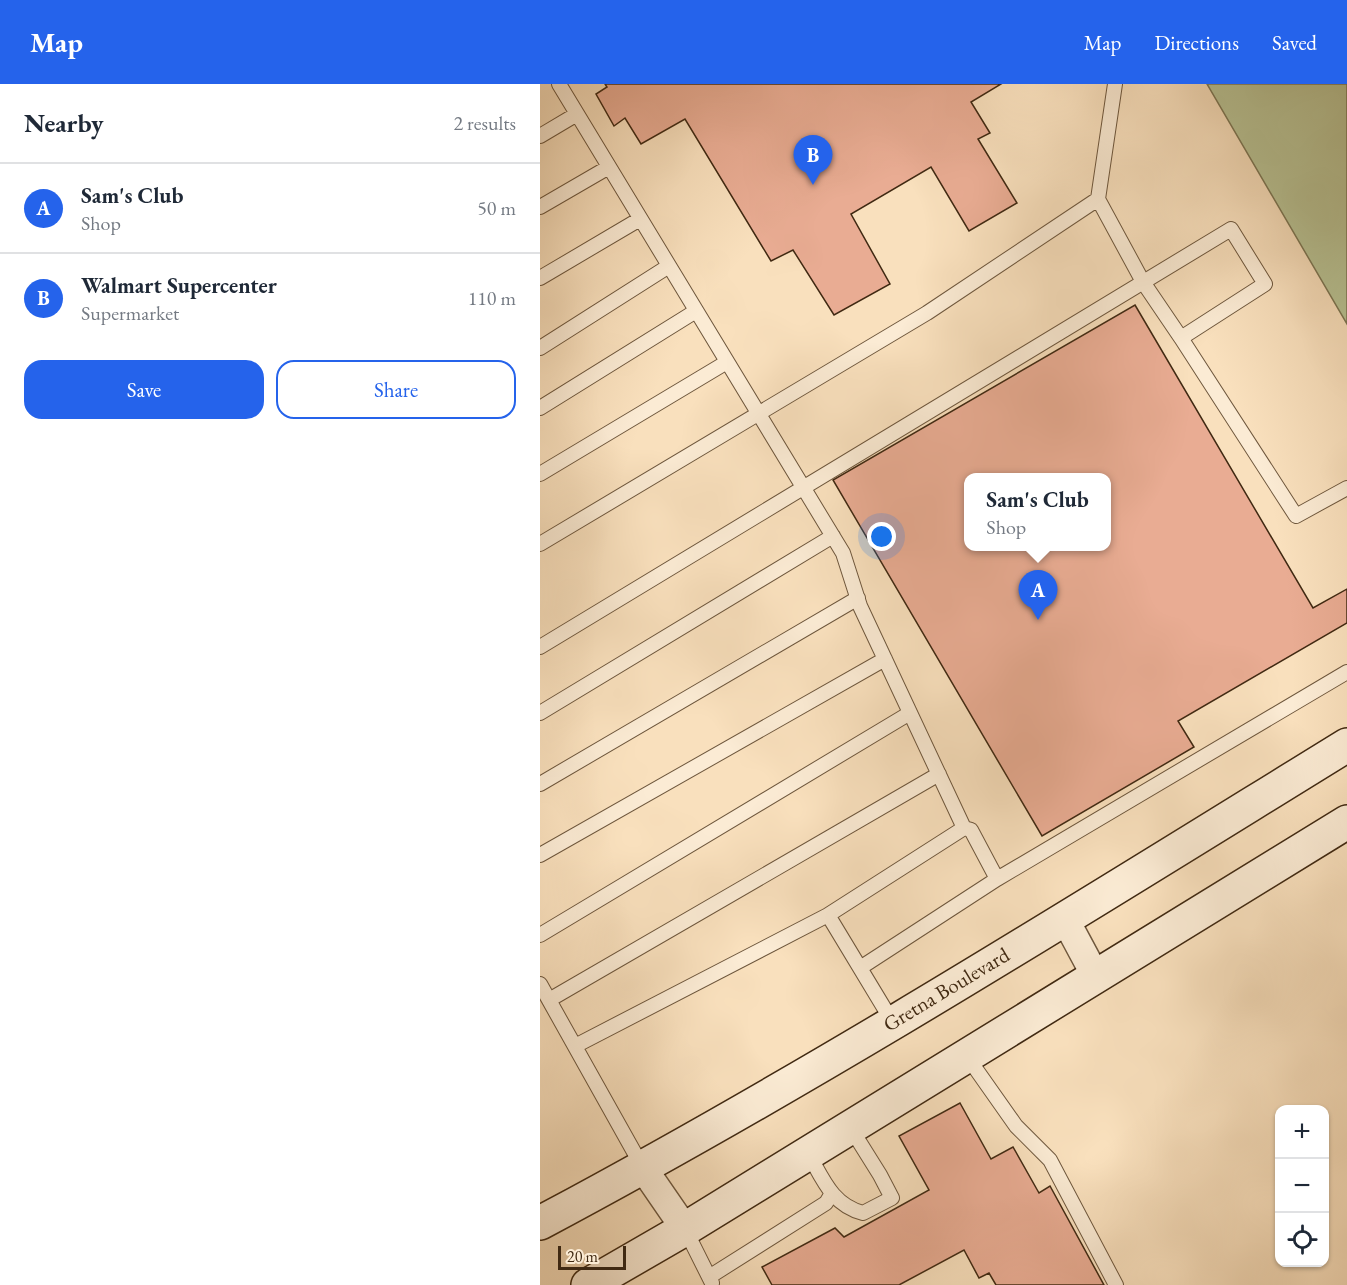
<!DOCTYPE html>
<html lang="en">
<head>
<meta charset="utf-8">
<style>
  :root { --surface:#fff; --page:#f2f2f3; --text:#1f2937; --muted:#747a83; --line:#e0e1e3; --accent:#2563eb }
  body { margin:0; font-family:"EB Garamond",serif; background:var(--page); color:var(--text) }
  .controls { position:absolute; right:18px; bottom:18px; display:grid; overflow:hidden; border-radius:12px; box-shadow:0 2px 4px #0004 }
  .controls button { width:54px; height:54px; display:grid; place-items:center; padding:0; border:0; border-bottom:2px solid var(--line); background:var(--surface); color:var(--text); font:30px sans-serif }
  .scale { position:absolute; left:18px; bottom:15px; width:68px; box-sizing:border-box; padding-left:6px; border:3px solid #402912; border-top:0; font-size:16px; line-height:21px; white-space:nowrap; color:#402912; -webkit-text-stroke:4px #fbebd4; paint-order:stroke }
  .you { position:absolute; left:342px; top:453px; width:21px; height:21px; margin:-15px; border:4px solid #fff; border-radius:50%; background:#1a73e8; box-shadow:0 0 0 9px #1a73e833 }
  .badge { display:grid; place-items:center; width:39px; height:39px; border-radius:50%; background:var(--accent); color:#fff; font-size:20px; font-weight:700 }
  .pin { position:absolute; translate:-50% -50px; filter:drop-shadow(0 2px 3px #0008) }
  .pin::after { content:''; position:absolute; top:32px; width:21px; height:18px; background:inherit; clip-path:polygon(0 0,100% 0,50% 100%) }
  .popup { position:absolute; left:424px; top:389px; width:147px; height:78px; box-sizing:border-box; display:grid; place-content:center; border-radius:12px; background:var(--surface); filter:drop-shadow(0 2px 4px #0005); font-size:20px; white-space:nowrap; color:var(--muted) }
  .popup b { font-size:22px; color:var(--text) }
  .popup::after { content:''; position:absolute; left:50%; top:100%; margin-left:-12px; border:12px solid transparent; border-top-color:var(--surface) }
  .list { margin:0; padding:0; list-style:none }
  h2 { display:flex; justify-content:space-between; align-items:center; height:78px; margin:0; padding:0 24px; font-size:26px }
  h2 small { font-size:20px; font-weight:400; color:var(--muted) }
  .list li { display:grid; grid-template-columns:39px 1fr auto; gap:18px; align-items:center; box-sizing:border-box; height:90px; padding:0 24px; border-top:2px solid var(--line) }
  .list b { display:block; font-size:22px; white-space:nowrap }
  .list p { margin:0; font-size:20px; white-space:nowrap; color:var(--muted) }
  .list em { font-size:20px; font-style:normal; color:var(--muted) }
  .actions { display:flex; gap:12px; padding:18px 24px }
  .actions a { flex:1; padding:14px 0; border:2px solid var(--accent); border-radius:18px; text-align:center; font-size:21px; color:var(--accent) }
  .actions .main { background:var(--accent); color:#fff }
  .icon { flex:none; width:33px; height:33px; fill:none; stroke:currentColor; stroke-width:2; stroke-linecap:round; stroke-linejoin:round }
  .map { position:relative; flex:none; width:807px; height:1201px; overflow:hidden }
  header { display:flex; align-items:center; gap:36px; box-sizing:border-box; height:84px; padding:0 30px; background:var(--accent); color:#fff }
  header strong { font-size:28px }
  nav { display:flex; gap:33px; margin-inline-start:auto; font-size:21px }
  main { display:flex }
  aside { flex:1; background:var(--surface) }
  .map>svg:first-child { display:block }
</style>
</head>
<body>
<header>
<strong>Map</strong>
<nav><a>Map</a><a>Directions</a><a>Saved</a></nav>
</header>
<main>
<aside>
<h2>Nearby<small>2 results</small></h2>
<ul class="list">
<li><span class="badge">A</span><div><b>Sam's Club</b><p>Shop</p></div><em>50 m</em></li>
<li><span class="badge">B</span><div><b>Walmart Supercenter</b><p>Supermarket</p></div><em>110 m</em></li>
</ul>
<div class="actions"><a class="main">Save</a><a>Share</a></div>
</aside>
<div class="map">
<svg width="807" height="1201" viewBox="0 0 807 1201">
  <rect width="100%" height="100%" fill="#f9e0bd"/>
  <filter id="stains"><feTurbulence type="fractalNoise" baseFrequency=".00333" numOctaves="4"/><feColorMatrix values="0 0 0 0 .2 0 0 0 0 .09 0 0 0 0 .02 0 0 0 .5 -.17"/></filter>
  <radialGradient id="worn" r=".72"><stop offset=".6" stop-color="#630" stop-opacity="0"/><stop offset="1" stop-color="#630" stop-opacity=".3"/></radialGradient>
  <!-- green -->
  <path fill="#b8c395" stroke="#7c7654" stroke-width="1.5" d="M 667,0 L 807,0 L 807,240 Z"/>
  <!-- building -->
  <path fill="#e9ac93" stroke="#402912" stroke-width="1.5" fill-rule="evenodd" d="M 65,0 L 461,0 L 431,18 L 450,49 L 438,55 L 477,119 L 429,147 L 391,83 L 311,130 L 350,200 L 294,231 L 253,166 L 231,177 L 145,35 L 101,60 L 85,34 L 74,42 L 56,10 L 67,3 Z
    M 595,221 L 773,524 L 807,505 L 807,539 L 638,637 L 654,663 L 502,752 L 293,396 ZM 429,394 L 567,394 L 567,462 L 429,462 Z
    M 420,1019 L 451,1075 L 473,1063 L 499,1109 L 510,1102 L 564,1201 L 456,1201 L 449,1189 L 439,1194 L 424,1166 L 359,1201 L 232,1201 L 222,1183 L 295,1144 L 304,1153 L 389,1106 L 359,1052 Z"/>
  <g fill="none" stroke-linecap="round" stroke-linejoin="round">
    <!-- lane casing -->
    <g stroke="#6e573d" stroke-width="16">
      <path id="lane" d="M 19,0 L 303,469 L 320,522 L 424,744
        M 0,52 L 37,30
        M 558,115 L 603,198 L 641,254
        M 0,123 L 69,83
        M 0,194 L 100,135
        M 0,264 L 129,182
        M 0,324 L 156,227
        M 0,390 L 187,278
        M 0,460 L 387,229 L 558,115 L 575,0
        M 0,563 L 691,145 L 725,200 L 641,254 L 756,432 L 807,404
        M 0,629 L 293,452
        M 0,700 L 318,514
        M 0,771 L 345,575
        M 457,795 L 807,588
        M 0,851 L 370,629
        M 320,884 L 457,795 L 431,746 L 424,744 L 288,831 L 352,937
        M 0,900 L 103,1084
        M 9,916 L 399,690
        M 35,962 L 288,831
        M 426,971 L 476,1042 L 510,1076 L 576,1201
        M 268,1069 C 283,1095 292,1121 323,1129 L 352,1114 L 340,1091 L 310,1043
        M 145,1145 L 172,1199
        M 169,1193 L 286,1119 L 292,1109"/>
    </g>
    <!-- street casing -->
    <g stroke="#6e573d" stroke-width="30">
      <path id="street" d="M 525,835 L 555,891
        M 103,1084 L 145,1145"/>
    </g>
    <!-- secondary casing -->
    <g stroke="#402912" stroke-width="36">
      <path id="secondary" d="M 0,1139 C 276,992 541,825 807,661
        M 48,1201 L 145,1145 L 807,738"/>
    </g>
    <!-- lane -->
    <use href="#lane" stroke="#fbebd4" stroke-width="14"/>
    <!-- street -->
    <use href="#street" stroke="#fbebd4" stroke-width="27"/>
    <!-- secondary -->
    <use href="#secondary" stroke="#fbebd4" stroke-width="33"/>
  </g>
  <g text-anchor="middle" dominant-baseline="central" stroke-width="6" stroke-linejoin="round" paint-order="stroke">
    <!-- street labels -->
    <g font-size="21" fill="#402912" stroke="#fbebd4">
      <text transform="translate(406 905) rotate(-31)">Gretna Boulevard</text>
    </g>
  </g>
  <rect width="100%" height="100%" filter="url(#stains)"/>
  <rect width="100%" height="100%" fill="url(#worn)"/>
</svg>
<div class="controls">
<button>+</button>
<button>−</button>
<button><svg class="icon" aria-label="locate" viewBox="0 0 24 24"><circle cx="12" cy="12" r="6"/><path d="M12 2v4M12 18v4M2 12h4M18 12h4"/></svg></button>
</div>
<div class="scale">20 m</div>
<div class="you"></div>
<div class="pin badge" style="left:498px;top:536px">A</div>
<div class="popup"><b>Sam's Club</b>Shop</div>
<div class="pin badge" style="left:273px;top:101px">B</div>
</div>
</main>
</body>
</html>
